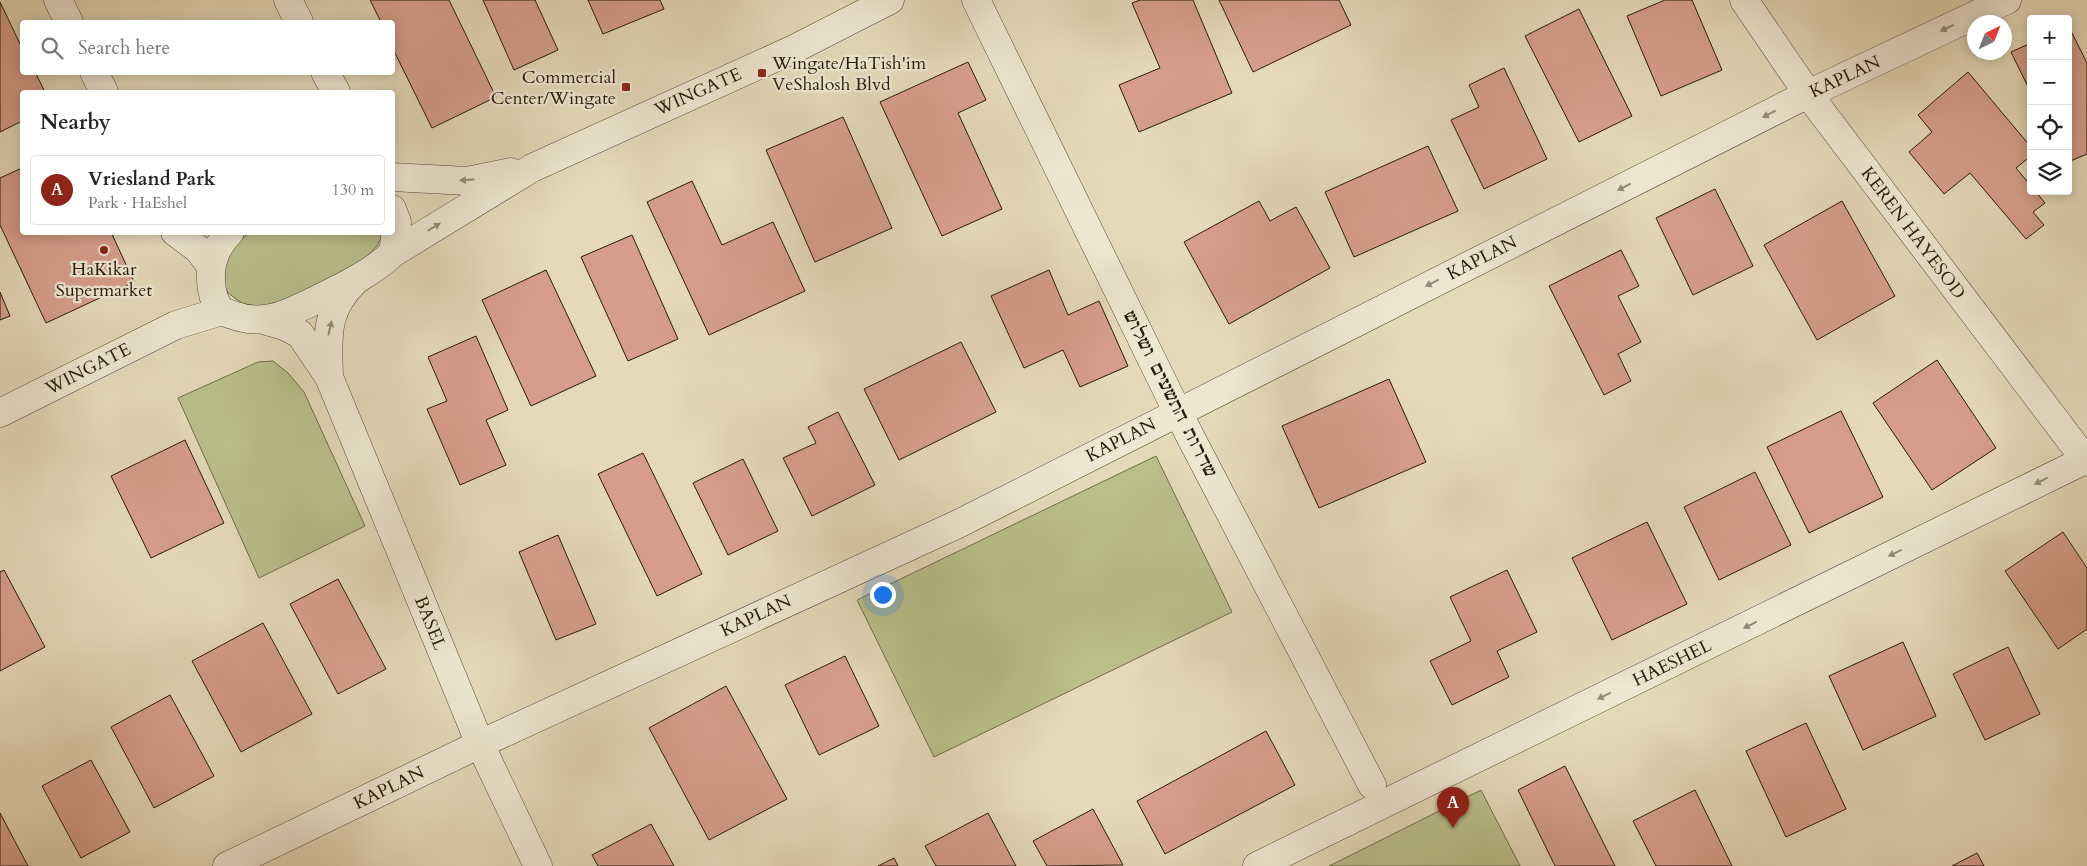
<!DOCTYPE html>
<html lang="en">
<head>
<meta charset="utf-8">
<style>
  :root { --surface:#fff; --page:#f6f6f6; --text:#222; --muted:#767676; --line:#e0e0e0; --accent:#8f2418 }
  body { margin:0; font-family:Cardo,"Frank Ruhl Libre",serif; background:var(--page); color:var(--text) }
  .controls { position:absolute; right:15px; top:15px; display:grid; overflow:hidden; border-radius:5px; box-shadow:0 2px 12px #0003 }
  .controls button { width:45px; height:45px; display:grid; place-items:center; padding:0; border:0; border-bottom:1px solid var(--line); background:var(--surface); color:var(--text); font:25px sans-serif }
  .compass { position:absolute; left:1967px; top:15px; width:45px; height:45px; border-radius:50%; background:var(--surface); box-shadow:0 2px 12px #0003; rotate:43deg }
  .you { position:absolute; left:882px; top:594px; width:18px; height:18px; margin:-12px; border:4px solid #fff; border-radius:50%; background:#1a73e8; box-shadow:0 0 0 8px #1a73e833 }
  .badge { display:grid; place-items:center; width:32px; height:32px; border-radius:50%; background:var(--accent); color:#fff; font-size:16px; font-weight:700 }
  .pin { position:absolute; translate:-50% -41px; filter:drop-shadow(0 1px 2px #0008) }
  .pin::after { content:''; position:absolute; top:26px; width:18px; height:15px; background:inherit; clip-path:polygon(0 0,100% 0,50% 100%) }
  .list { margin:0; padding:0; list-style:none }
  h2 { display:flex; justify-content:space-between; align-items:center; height:65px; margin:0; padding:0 20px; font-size:21px }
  h2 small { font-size:16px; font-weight:400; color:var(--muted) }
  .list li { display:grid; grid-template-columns:32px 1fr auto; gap:15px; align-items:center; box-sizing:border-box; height:70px; margin:0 10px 10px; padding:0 10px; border:1px solid var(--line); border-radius:5px }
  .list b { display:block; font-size:19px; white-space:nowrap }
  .list p { margin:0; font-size:16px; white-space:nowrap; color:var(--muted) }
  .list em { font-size:16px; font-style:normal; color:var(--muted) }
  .icon { flex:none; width:28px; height:28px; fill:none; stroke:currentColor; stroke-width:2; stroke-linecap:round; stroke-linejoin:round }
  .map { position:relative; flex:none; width:2087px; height:866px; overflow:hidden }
  .search { position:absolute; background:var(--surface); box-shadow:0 2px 12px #0003; left:20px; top:20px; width:375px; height:55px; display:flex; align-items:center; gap:12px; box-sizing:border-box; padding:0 18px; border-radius:5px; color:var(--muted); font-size:19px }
  .panel { position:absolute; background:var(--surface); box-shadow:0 2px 12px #0003; left:20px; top:90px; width:375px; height:145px; border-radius:5px }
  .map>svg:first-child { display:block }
</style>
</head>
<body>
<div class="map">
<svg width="2087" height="866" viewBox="0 0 2087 866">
  <rect width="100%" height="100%" fill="#e5d9b8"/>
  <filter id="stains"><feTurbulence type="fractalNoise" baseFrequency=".004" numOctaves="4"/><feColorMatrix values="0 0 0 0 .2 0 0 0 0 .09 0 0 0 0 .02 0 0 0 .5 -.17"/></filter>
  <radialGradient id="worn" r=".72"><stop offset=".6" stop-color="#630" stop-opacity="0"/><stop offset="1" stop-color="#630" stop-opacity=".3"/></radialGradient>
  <!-- green -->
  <path fill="#babe8b" stroke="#706c4c" d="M 250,233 L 383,233 L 377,246 L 365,259 L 294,299 L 256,307 L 242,303 L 228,293 L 221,280 L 222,267 L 235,243 Z
    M 273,361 L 288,373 L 304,392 L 365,526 L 259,578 L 178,398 L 258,362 Z
    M 1156,456 L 1232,612 L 934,757 L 857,600 Z
    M 1481,790 L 1520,866 L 1329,866 Z"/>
  <!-- building -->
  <path fill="#d69e8a" stroke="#271a0d" d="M 370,0 L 449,0 L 496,97 L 432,128 L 392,47 L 392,22 L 381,22 Z
    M 483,0 L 535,0 L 558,50 L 514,70 Z
    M 588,0 L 660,0 L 664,9 L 603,34 Z
    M 1140,0 L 1193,0 L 1232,93 L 1139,132 L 1119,85 L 1160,68 L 1132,3 Z
    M 1219,0 L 1339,0 L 1351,25 L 1253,72 Z
    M 1665,0 L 1692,0 L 1722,70 L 1661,96 L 1627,16 Z
    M 0,2 L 22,48 L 22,72 L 35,72 L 45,92 L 22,92 L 22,121 L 0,132 Z
    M 1579,9 L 1632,116 L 1579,142 L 1525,36 Z
    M 2068,25 L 2087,63 L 2087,154 L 2068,162 Z
    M 2031,43 L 2031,93 L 2011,52 Z
    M 968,62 L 986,100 L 958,113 L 1002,209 L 942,236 L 880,102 Z
    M 1504,68 L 1547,159 L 1484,189 L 1451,120 L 1479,107 L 1469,85 Z
    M 1968,72 L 2031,147 L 2031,156 L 2016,168 L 2031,186 L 2031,191 L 2035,191 L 2045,203 L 2033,212 L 2044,225 L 2026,239 L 1970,173 L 1944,194 L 1909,152 L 1932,132 L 1918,115 Z
    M 843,117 L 892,228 L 815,262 L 766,150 Z
    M 1428,146 L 1458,211 L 1354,257 L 1325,192 Z
    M 22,168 L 22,232 L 111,232 L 134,282 L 46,323 L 0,225 L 0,178 Z
    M 692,181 L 722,245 L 773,222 L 805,291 L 709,335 L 647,202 Z
    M 1715,189 L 1753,266 L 1693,295 L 1656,218 Z
    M 1259,201 L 1270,221 L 1296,207 L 1330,268 L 1229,324 L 1184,242 Z
    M 1842,201 L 1895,296 L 1817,340 L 1764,245 Z
    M 632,235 L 678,339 L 628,361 L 581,257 Z
    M 1621,250 L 1639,286 L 1618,296 L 1641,342 L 1618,354 L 1631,381 L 1604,395 L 1549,286 Z
    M 546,270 L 596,376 L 531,406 L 482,300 Z
    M 1049,270 L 1068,315 L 1099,301 L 1128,366 L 1080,387 L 1063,350 L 1024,368 L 991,296 Z
    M 0,292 L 10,316 L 0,320 Z
    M 476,336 L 508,410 L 486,420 L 506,465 L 460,485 L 427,409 L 447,401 L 428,357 Z
    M 961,342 L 996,412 L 899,460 L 864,389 Z
    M 1937,360 L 1996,448 L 1932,490 L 1873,403 Z
    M 1389,379 L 1426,462 L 1319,508 L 1282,426 Z
    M 1841,411 L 1883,497 L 1809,533 L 1767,447 Z
    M 838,412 L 875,485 L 812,516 L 783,458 L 816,443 L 808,427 Z
    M 185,440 L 224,523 L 151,558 L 111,476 Z
    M 643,453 L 702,574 L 657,596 L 598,474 Z
    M 743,459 L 778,531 L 728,555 L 693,483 Z
    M 1755,472 L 1791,545 L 1719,580 L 1684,507 Z
    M 1647,522 L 1687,604 L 1612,640 L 1572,558 Z
    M 2063,532 L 2087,568 L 2087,629 L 2058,649 L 2005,571 Z
    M 558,535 L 596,624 L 556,640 L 519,552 Z
    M 4,570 L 45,647 L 0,671 L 0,572 Z
    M 1507,570 L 1537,632 L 1497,651 L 1509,677 L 1452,705 L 1430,661 L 1471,641 L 1450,597 Z
    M 338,579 L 386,669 L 338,694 L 290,604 Z
    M 263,623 L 312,714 L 241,752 L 192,661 Z
    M 1903,642 L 1936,716 L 1863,750 L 1829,676 Z
    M 2008,647 L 2040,714 L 1985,740 L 1953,674 Z
    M 845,656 L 879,726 L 819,755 L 785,685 Z
    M 726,686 L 787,799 L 709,840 L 649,728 Z
    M 170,695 L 214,776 L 154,808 L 111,727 Z
    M 1806,723 L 1846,809 L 1786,837 L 1746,751 Z
    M 1266,731 L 1295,785 L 1165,854 L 1137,801 Z
    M 91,760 L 130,832 L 81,858 L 42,786 Z
    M 1565,766 L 1615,866 L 1555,866 L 1518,790 Z
    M 1695,790 L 1732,866 L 1656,866 L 1633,821 Z
    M 1093,809 L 1123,865 L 1047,866 L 1033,841 Z
    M 0,813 L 28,866 L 0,866 Z
    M 988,813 L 1016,866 L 936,866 L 925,846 Z
    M 651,824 L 674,866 L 598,866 L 592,855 Z
    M 1977,853 L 1984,866 L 1952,866 Z
    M 894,858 L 898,866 L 878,866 Z"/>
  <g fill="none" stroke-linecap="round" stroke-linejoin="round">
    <!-- minor casing -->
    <g stroke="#564a38" stroke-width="29">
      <path id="minor" d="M 58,0 L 69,22
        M 288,0 L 299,22
        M 976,0 L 1177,411 L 1372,785
        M 1744,0 L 1808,94 L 2087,462
        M 94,72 L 104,92
        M 325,72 L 336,92
        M 392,177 L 467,181 L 511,172
        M 392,209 L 397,222 L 393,253
        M 175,232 L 198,249 L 210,265
        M 230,232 C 216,246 210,261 211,280 C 211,289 214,304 222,311 C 225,313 230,314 233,315 C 266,328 293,311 322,297 C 347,285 373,272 393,253 L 532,168 L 794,49 L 890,0
        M 264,320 L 284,326 L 300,334 L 329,377 L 480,744 L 538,866
        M 329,377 C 328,338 324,311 355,281
        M 0,413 L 176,325 L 222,311
        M 227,866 L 480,744 L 958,524 L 1808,94 L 2007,0
        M 1257,866 L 2087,459"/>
    </g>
    <!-- minor -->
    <use href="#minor" stroke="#eee6d1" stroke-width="28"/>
  </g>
  <!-- one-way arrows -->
  <defs><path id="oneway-solid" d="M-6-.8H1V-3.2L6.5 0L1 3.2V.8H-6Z" transform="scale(1.25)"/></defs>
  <g fill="#948a79">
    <use href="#oneway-solid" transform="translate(1947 28) rotate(155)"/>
    <use href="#oneway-solid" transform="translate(1769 114) rotate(153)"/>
    <use href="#oneway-solid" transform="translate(467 180) rotate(176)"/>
    <use href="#oneway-solid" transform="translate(1624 187) rotate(153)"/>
    <use href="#oneway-solid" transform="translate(434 227) rotate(-31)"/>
    <use href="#oneway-solid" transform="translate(1432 283) rotate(153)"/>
    <use href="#oneway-solid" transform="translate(330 328) rotate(-77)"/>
    <use href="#oneway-solid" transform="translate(2041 481) rotate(154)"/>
    <use href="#oneway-solid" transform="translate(1895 553) rotate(154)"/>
    <use href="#oneway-solid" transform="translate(1750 625) rotate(154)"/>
    <use href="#oneway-solid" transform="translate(1604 696) rotate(154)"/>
  </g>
  <!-- markers -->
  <g fill="#8f2418" stroke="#eee6d1" stroke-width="2">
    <rect x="757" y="68" width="10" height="10" rx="2.5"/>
    <rect x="621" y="82" width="10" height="10" rx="2.5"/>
    <circle cx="104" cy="250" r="5"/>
  </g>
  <g text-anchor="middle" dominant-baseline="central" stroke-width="4.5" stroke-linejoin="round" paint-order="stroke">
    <!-- poi labels -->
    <g font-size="18" fill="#271a0d" stroke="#eee6d1" text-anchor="start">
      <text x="772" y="63">Wingate/HaTish'im<tspan x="772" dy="21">VeShalosh Blvd</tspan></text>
      <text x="616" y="77" text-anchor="end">Commercial<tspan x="616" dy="21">Center/Wingate</tspan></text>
      <text x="104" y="269" text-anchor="middle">HaKikar<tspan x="104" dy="21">Supermarket</tspan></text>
    </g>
    <!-- street labels -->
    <g font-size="18" fill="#271a0d" stroke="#eee6d1">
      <text transform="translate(1845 77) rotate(-25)">KAPLAN</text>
      <text transform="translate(698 92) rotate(-24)">WINGATE</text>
      <text transform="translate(1913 233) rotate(53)">KEREN HAYESOD</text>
      <text transform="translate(1482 258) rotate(-27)">KAPLAN</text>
      <text transform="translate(88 369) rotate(-27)">WINGATE</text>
      <text transform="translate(1170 394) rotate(63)">שדרות התשעים ושלוש</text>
      <text transform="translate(1121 440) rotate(-27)">KAPLAN</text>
      <text transform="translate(756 616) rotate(-25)">KAPLAN</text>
      <text transform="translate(430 623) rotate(68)">BASEL</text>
      <text transform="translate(1672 663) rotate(-26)">HAESHEL</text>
      <text transform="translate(389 788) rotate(-26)">KAPLAN</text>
    </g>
  </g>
  <rect width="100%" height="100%" filter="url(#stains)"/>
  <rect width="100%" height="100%" fill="url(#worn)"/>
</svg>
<div class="controls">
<button>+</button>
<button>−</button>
<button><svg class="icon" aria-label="locate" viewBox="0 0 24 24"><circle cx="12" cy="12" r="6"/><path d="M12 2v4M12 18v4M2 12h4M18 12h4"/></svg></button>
<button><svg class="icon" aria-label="layers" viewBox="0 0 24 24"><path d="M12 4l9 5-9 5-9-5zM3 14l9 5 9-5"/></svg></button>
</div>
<svg class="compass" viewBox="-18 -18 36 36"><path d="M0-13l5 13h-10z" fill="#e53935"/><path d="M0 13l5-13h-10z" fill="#767676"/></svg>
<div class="you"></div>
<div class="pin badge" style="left:1453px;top:828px">A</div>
<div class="search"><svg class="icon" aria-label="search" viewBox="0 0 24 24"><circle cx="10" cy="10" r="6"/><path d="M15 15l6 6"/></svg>Search here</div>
<section class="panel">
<h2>Nearby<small></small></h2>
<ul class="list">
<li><span class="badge">A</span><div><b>Vriesland Park</b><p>Park · HaEshel</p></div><em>130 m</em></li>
</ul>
</section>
</div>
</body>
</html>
